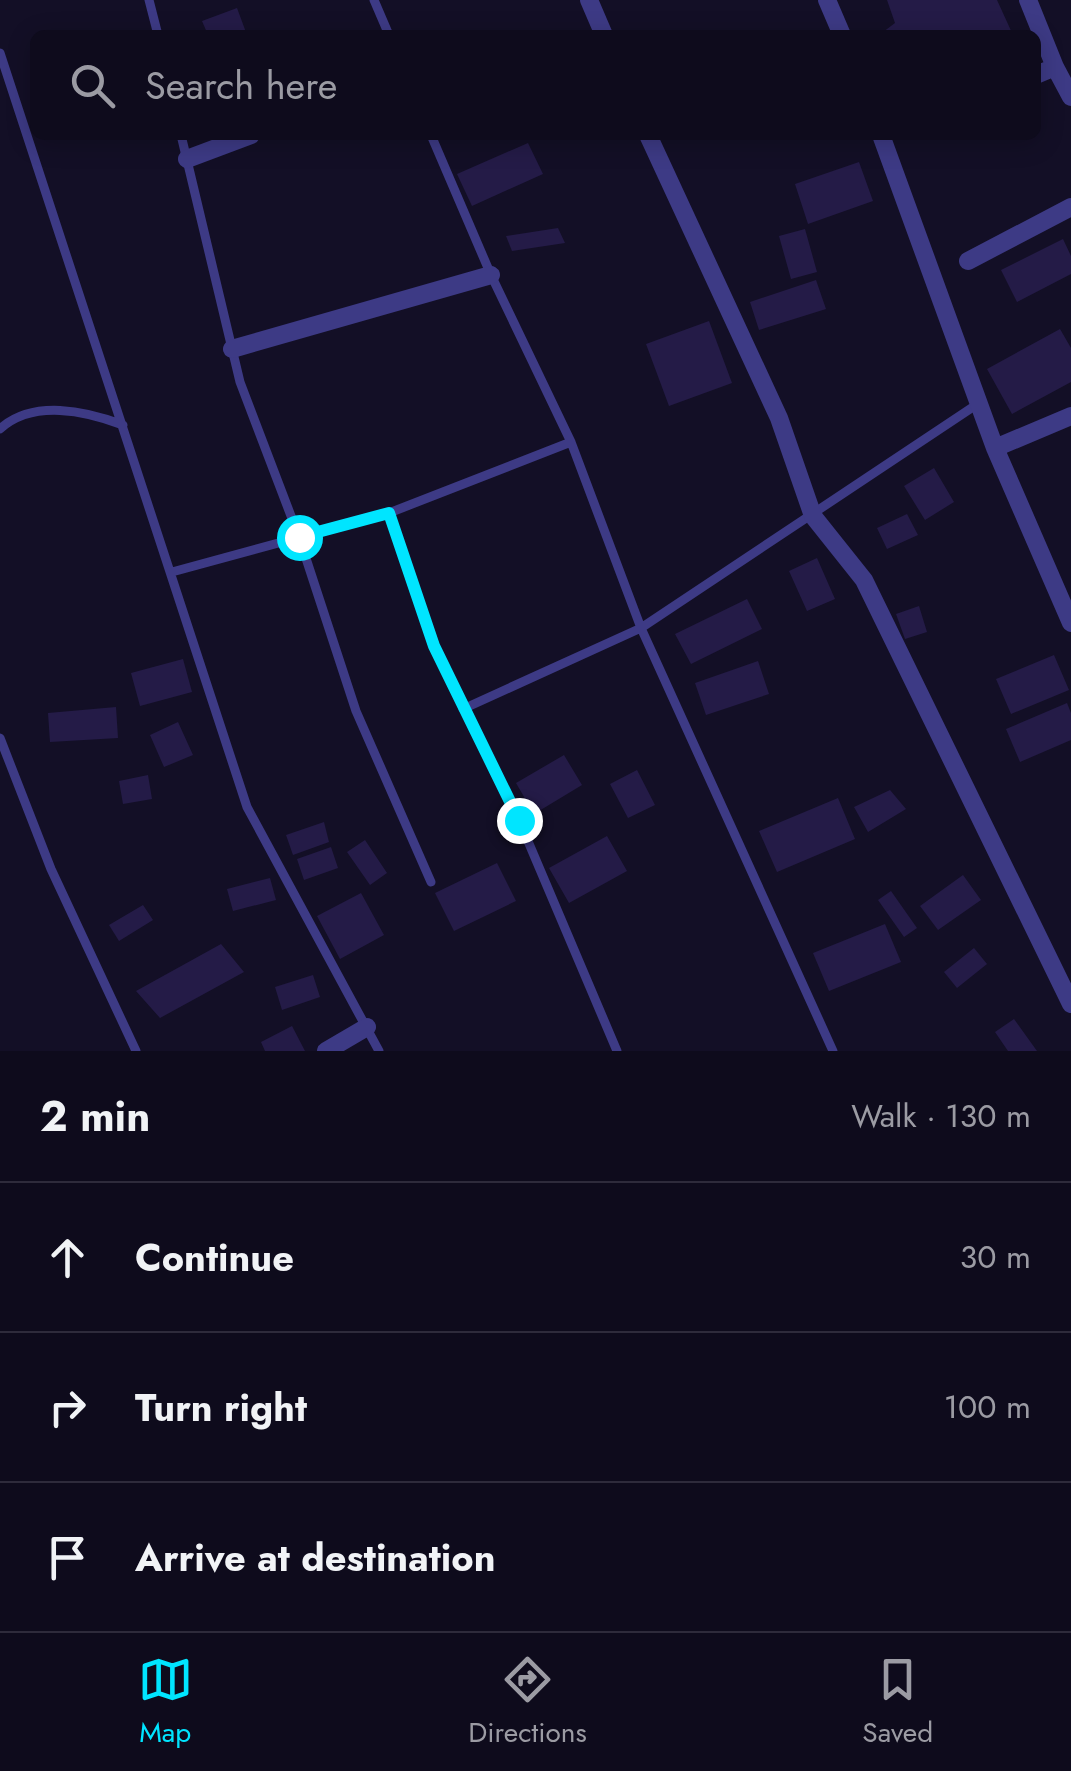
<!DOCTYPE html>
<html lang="en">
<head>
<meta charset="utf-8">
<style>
  :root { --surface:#0e0b1c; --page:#171425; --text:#f1f3f6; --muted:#9b9ba3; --line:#2e2b3b; --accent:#00e5ff }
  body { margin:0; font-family:Jost,sans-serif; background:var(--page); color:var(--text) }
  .stop { position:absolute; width:30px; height:30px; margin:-22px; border:8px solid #00e5ff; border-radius:50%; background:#fff }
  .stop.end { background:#00e5ff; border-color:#fff; box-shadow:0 2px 10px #0008 }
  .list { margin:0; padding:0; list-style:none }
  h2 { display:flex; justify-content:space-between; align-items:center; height:130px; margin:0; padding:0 40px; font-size:42px }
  h2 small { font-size:32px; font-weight:400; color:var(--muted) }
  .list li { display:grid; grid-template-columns:65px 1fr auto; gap:30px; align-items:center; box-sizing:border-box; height:150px; padding:0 40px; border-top:2px solid var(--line) }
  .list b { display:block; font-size:38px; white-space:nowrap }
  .list em { font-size:32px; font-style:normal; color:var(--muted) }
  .icon { flex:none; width:55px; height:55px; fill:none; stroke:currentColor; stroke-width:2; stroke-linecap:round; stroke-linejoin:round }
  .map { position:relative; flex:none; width:1071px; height:1051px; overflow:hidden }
  .search { position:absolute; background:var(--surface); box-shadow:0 5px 25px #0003; left:30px; right:30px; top:30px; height:110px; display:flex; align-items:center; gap:25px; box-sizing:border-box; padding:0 35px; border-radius:15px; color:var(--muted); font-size:38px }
  .sheet { height:580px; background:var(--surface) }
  nav { display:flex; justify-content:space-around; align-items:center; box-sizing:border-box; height:140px; border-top:2px solid var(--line); background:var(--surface); font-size:28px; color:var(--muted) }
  nav a { display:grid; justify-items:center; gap:5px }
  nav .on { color:var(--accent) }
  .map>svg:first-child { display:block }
</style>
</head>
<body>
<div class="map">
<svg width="1071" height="1051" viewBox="0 0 1071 1051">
  <rect width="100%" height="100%" fill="#130f26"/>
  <!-- building -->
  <path fill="#241b47" d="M 887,0 L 997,0 L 1013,35 L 879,35 L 895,23 Z
    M 237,8 L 247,35 L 208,35 L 202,21 Z
    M 528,143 L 543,174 L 472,206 L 457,174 Z
    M 859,162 L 873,201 L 808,224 L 795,184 Z
    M 558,228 L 565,243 L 512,251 L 506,236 Z
    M 805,229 L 817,272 L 791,279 L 779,236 Z
    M 1063,239 L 1071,256 L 1071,274 L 1017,302 L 1001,270 Z
    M 816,280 L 826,309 L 759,330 L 750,302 Z
    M 709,321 L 732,383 L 669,406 L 646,344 Z
    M 1060,329 L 1071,348 L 1071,382 L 1012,414 L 987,369 Z
    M 934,468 L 954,502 L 925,520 L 904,486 Z
    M 907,514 L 918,535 L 887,549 L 877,528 Z
    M 817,558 L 835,599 L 807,611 L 789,571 Z
    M 747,599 L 762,629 L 691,664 L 675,634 Z
    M 919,606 L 927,632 L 905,639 L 896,614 Z
    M 1054,655 L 1069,690 L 1011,714 L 996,679 Z
    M 183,659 L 192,692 L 140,706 L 131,673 Z
    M 758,661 L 769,694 L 706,715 L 695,683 Z
    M 1067,703 L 1071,713 L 1071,740 L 1020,762 L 1006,729 Z
    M 116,707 L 118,738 L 50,742 L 48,713 Z
    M 178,722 L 193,755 L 164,767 L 150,735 Z
    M 564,755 L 582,785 L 534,814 L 516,783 Z
    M 637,770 L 655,805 L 628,818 L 610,784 Z
    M 148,775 L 152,799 L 123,804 L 119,781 Z
    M 890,790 L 906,809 L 868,832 L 854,807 Z
    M 838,798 L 855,839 L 777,872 L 759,831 Z
    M 324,822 L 329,842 L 293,855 L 286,835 Z
    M 607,836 L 627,871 L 569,903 L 549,868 Z
    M 365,840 L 387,873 L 370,885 L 347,852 Z
    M 331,847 L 338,868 L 304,880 L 297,859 Z
    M 497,863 L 516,901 L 454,931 L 435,893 Z
    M 963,875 L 981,900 L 938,930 L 920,906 Z
    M 270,878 L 276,900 L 233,911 L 227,889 Z
    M 891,891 L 917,928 L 904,937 L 878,900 Z
    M 361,893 L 384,935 L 340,959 L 317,916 Z
    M 143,905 L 153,920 L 119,941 L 109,925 Z
    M 885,924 L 901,962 L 829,991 L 813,953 Z
    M 221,944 L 244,972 L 160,1018 L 136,991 Z
    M 974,948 L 987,964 L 957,988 L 944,972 Z
    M 313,975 L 320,997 L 282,1010 L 275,987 Z
    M 1014,1019 L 1037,1051 L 1008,1051 L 995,1032 Z
    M 292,1026 L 305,1051 L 265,1051 L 261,1042 Z"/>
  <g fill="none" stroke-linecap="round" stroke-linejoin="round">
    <!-- lane -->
    <path stroke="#3d3a85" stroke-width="9" d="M 149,0 L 158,35
      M 374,0 L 389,35
      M 0,53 L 247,807 L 379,1051
      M 181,135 L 240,382 L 299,537 L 356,711 L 431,882
      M 431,135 L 491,275 L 571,442 L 641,628 L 833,1051
      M 0,429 C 33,399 86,411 123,425
      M 389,513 L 434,646 L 519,820 L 617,1051
      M 172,572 L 389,513 L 571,442
      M 463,709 L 641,628 L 979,403
      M 0,738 L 51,869 L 136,1051"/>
    <!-- street -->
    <path stroke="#3d3a85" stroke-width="18" d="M 589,0 L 604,35
      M 827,0 L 842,35
      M 1028,0 L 1055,67 L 1071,97
      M 1036,75 L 1055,67
      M 648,135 L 779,418 L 813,516 L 864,580 L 1071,1004
      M 881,135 L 995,448 L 1071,623
      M 187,159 L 251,135
      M 968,261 L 1071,207
      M 232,349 L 491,275
      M 995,448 L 1071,416
      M 326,1051 L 367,1027"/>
  </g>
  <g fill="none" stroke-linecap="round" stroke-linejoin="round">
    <!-- route -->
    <path stroke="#00e5ff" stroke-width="12" d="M 299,537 L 389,513 L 434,646 L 519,820"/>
  </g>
</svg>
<div class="stop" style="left:299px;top:537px"></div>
<div class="stop end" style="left:519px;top:820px"></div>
<div class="search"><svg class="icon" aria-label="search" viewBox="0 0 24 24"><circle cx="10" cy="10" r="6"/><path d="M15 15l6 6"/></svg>Search here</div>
</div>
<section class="sheet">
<h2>2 min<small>Walk · 130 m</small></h2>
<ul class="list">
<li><svg class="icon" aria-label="ahead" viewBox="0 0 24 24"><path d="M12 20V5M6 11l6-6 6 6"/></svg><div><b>Continue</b></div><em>30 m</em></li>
<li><svg class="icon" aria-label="right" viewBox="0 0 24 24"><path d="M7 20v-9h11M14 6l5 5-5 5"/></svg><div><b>Turn right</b></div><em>100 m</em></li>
<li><svg class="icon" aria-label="arrive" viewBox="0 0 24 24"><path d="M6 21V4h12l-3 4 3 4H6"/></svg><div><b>Arrive at destination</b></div></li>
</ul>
</section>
<nav>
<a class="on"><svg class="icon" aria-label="map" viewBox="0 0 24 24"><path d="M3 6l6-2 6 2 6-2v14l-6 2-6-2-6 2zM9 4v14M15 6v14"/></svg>Map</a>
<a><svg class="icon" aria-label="directions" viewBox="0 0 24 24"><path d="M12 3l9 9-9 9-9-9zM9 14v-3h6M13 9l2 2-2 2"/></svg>Directions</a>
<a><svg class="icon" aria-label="saved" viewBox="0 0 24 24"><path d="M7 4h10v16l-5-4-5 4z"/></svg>Saved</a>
</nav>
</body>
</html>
